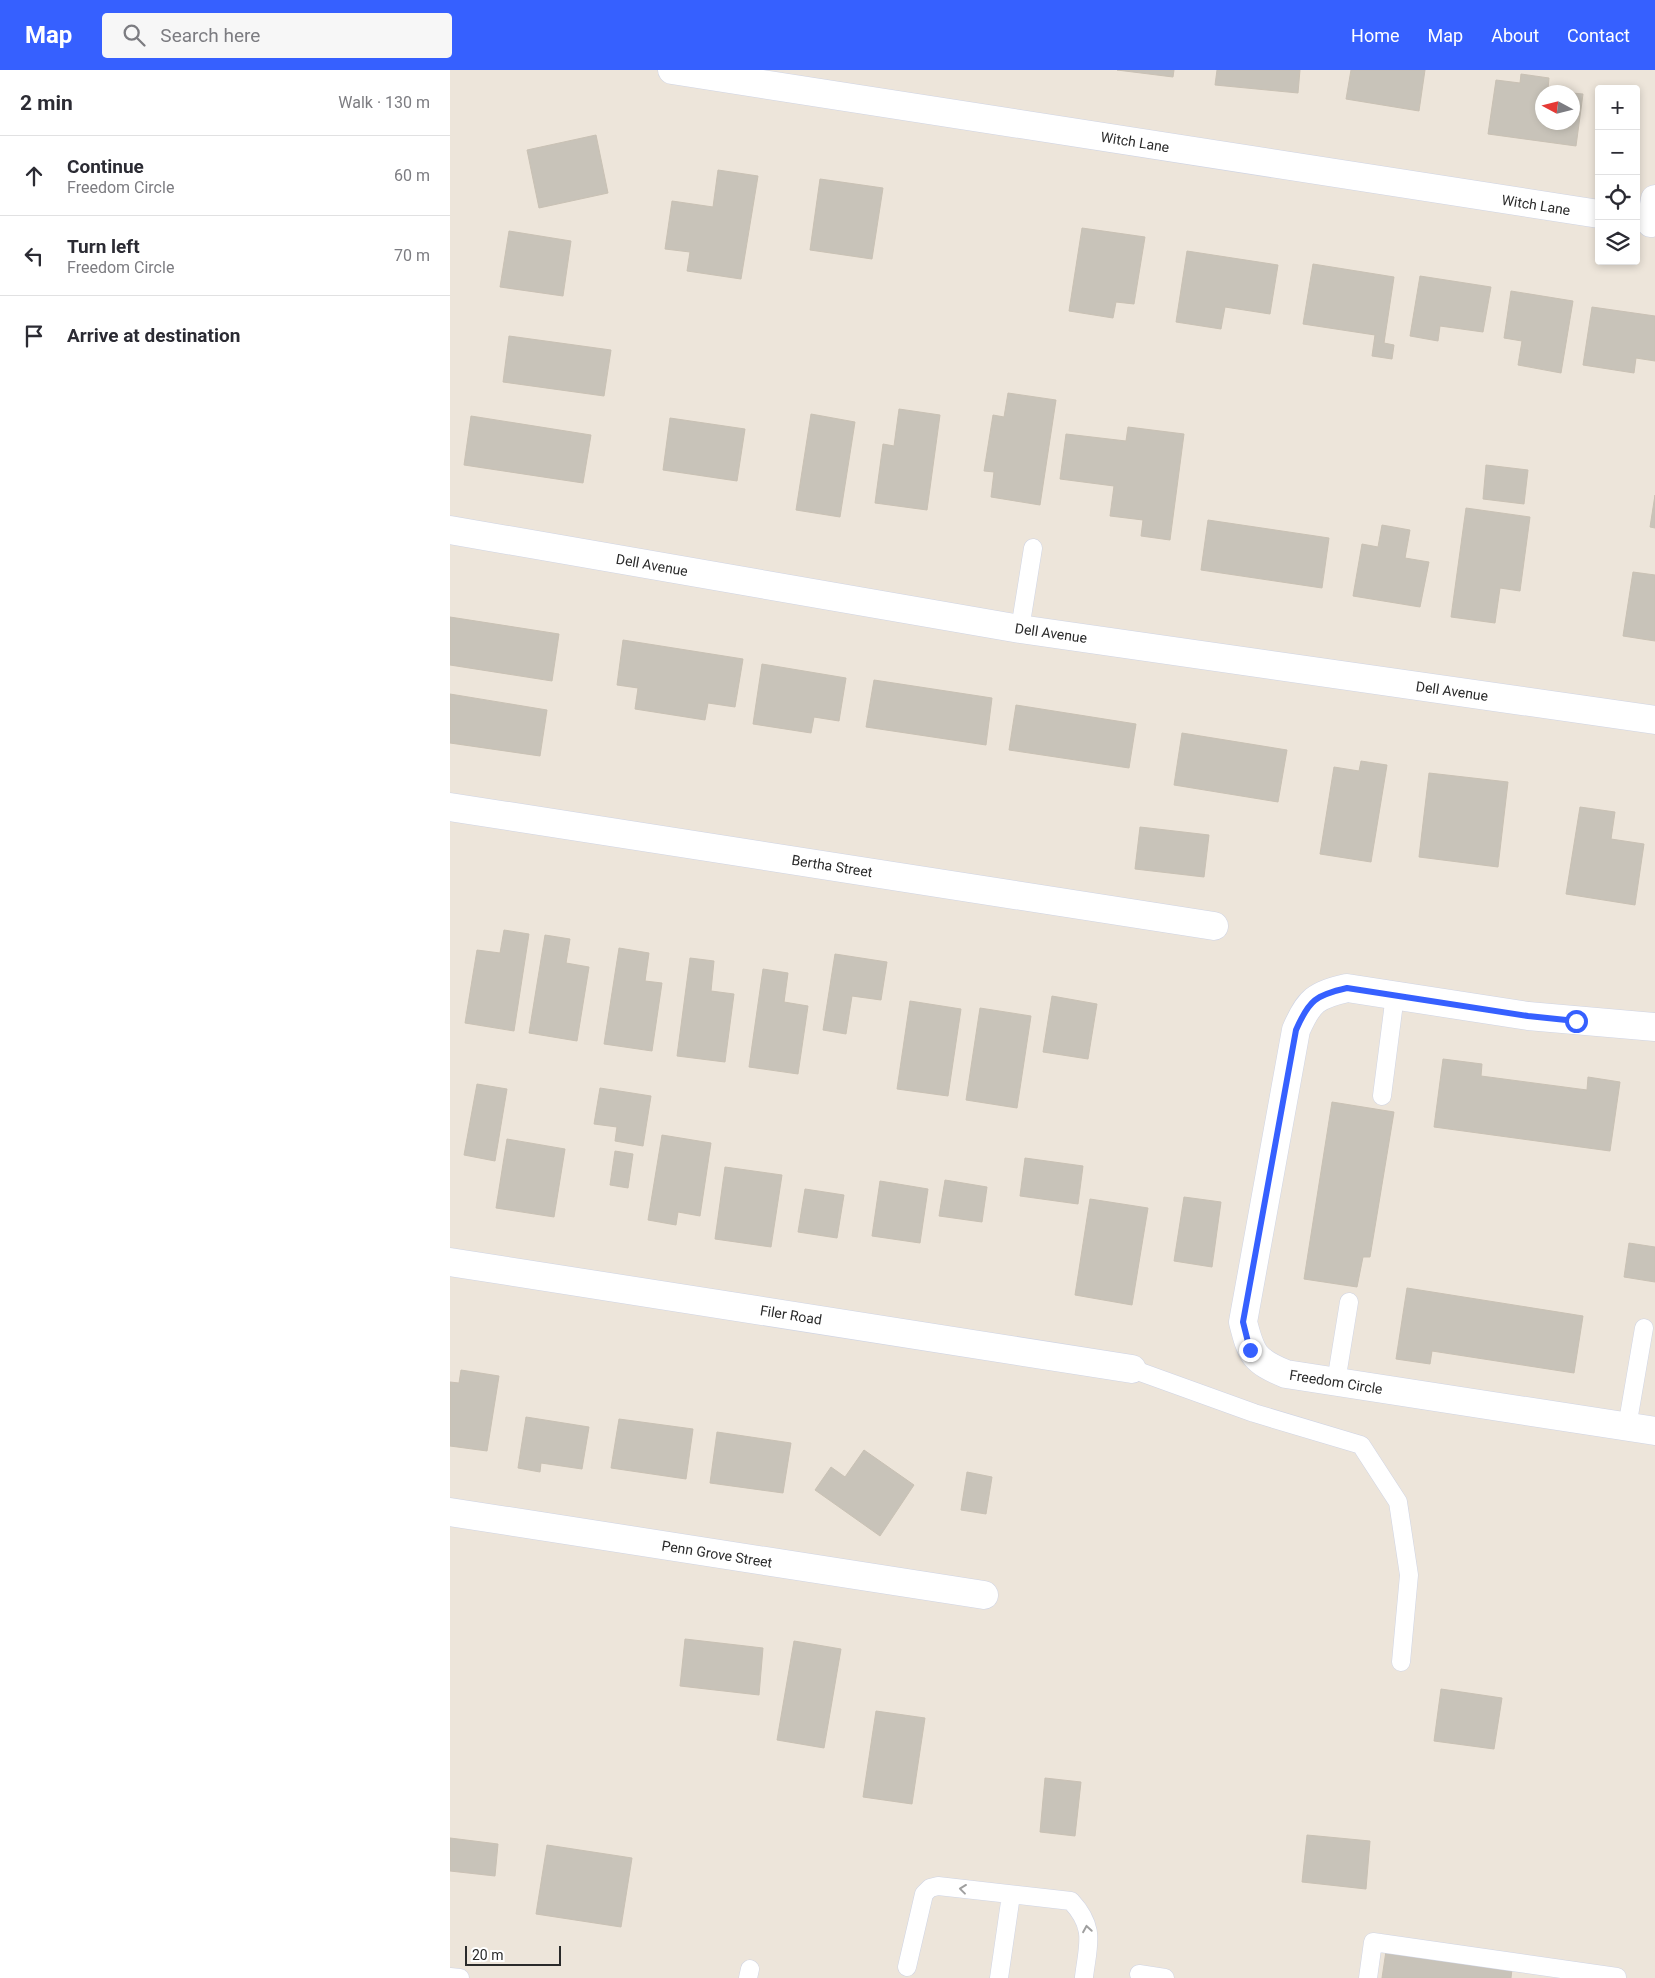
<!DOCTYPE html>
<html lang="en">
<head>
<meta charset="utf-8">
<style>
  :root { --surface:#fff; --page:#f7f7f7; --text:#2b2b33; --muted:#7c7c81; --line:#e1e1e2; --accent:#3660ff }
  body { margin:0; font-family:Roboto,sans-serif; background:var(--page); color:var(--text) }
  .controls { position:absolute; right:15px; top:15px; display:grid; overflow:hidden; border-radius:5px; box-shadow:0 2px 8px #0003 }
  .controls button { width:45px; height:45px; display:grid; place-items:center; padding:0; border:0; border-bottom:1px solid var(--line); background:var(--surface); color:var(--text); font:25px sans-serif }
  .compass { position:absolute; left:1085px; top:15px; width:45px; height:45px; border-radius:50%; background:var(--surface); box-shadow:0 2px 8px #0003; rotate:277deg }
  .scale { position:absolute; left:15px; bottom:12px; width:96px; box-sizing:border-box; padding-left:5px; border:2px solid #2a2a2a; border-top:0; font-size:14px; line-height:18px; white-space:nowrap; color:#2a2a2a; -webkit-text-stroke:4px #fff; paint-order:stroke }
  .stop { position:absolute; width:15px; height:15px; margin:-11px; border:4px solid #3660ff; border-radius:50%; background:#fff }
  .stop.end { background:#3660ff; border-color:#fff; box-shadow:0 1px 5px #0008 }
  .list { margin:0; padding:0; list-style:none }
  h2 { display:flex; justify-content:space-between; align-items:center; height:65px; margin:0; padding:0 20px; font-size:21px }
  h2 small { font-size:16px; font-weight:400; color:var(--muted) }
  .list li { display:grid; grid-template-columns:32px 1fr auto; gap:15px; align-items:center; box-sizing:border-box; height:80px; padding:0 20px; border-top:1px solid var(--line) }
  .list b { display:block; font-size:19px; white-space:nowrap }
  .list p { margin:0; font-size:16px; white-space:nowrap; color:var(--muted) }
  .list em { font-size:16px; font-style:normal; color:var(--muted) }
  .icon { flex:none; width:28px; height:28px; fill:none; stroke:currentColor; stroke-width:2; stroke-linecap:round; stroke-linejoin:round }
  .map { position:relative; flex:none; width:1205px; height:1908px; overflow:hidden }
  header { display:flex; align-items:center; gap:30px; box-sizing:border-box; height:70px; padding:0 25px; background:var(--accent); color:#fff }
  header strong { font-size:24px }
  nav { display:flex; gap:28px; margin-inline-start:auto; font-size:18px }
  .search { width:350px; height:45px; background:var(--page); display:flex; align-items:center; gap:12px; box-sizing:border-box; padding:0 18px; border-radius:5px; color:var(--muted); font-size:19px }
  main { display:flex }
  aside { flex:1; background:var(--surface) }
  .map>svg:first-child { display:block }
</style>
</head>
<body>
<header>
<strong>Map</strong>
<div class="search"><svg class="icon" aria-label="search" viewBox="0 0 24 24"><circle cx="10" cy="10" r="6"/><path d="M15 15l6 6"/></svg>Search here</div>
<nav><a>Home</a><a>Map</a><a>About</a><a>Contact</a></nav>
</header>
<main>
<aside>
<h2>2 min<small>Walk · 130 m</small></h2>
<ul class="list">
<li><svg class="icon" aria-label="ahead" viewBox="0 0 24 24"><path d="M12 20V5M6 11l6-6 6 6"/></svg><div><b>Continue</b><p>Freedom Circle</p></div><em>60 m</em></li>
<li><svg class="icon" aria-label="left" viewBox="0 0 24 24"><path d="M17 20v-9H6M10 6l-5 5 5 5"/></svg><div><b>Turn left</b><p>Freedom Circle</p></div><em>70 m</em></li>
<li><svg class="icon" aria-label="arrive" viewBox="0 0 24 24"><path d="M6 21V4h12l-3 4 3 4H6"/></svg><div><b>Arrive at destination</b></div></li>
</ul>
</aside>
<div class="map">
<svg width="1205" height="1908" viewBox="0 0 1205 1908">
  <rect width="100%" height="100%" fill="#ede5da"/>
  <!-- building -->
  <path fill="#c8c3b9" stroke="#c9c1b4" d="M 667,0 L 724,0 L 723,7 Z
    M 767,0 L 850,0 L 848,23 L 765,15 Z
    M 901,0 L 975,0 L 969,41 L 896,29 Z
    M 1071,4 L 1099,8 L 1098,19 L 1122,22 L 1092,22 L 1092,52 L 1122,52 L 1122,23 L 1133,24 L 1126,76 L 1038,64 L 1046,10 L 1070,13 Z
    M 146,65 L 158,123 L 89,138 L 77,80 Z
    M 268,100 L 308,106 L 291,209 L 237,201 L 240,182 L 215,179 L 222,131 L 263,137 Z
    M 370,109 L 433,118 L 422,189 L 360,180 Z
    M 632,158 L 695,167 L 684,234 L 666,232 L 663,248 L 619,241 Z
    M 59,161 L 121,171 L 113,226 L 50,217 Z
    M 737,181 L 828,195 L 820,244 L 775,237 L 771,259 L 726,252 Z
    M 863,194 L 944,207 L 934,273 L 944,275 L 942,289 L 922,286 L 925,265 L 853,254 Z
    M 970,206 L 1041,217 L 1033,262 L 990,256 L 988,271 L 960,266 Z
    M 1061,221 L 1123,231 L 1111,303 L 1068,295 L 1072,271 L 1054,268 Z
    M 1142,237 L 1205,246 L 1205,291 L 1186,288 L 1184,303 L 1133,295 Z
    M 59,266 L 161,280 L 154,326 L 53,312 Z
    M 558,323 L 606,330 L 590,435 L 541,427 L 544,402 L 534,401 L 543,345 L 554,347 Z
    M 449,339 L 490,345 L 477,440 L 425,433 L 433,374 L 444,376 Z
    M 361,344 L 405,352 L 390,447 L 346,440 Z
    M 21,346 L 141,365 L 133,413 L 14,395 Z
    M 220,348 L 295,359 L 287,411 L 213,400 Z
    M 678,357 L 734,364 L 720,470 L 691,466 L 693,450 L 660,446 L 664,416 L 610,409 L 616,364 L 676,371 Z
    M 1036,395 L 1078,400 L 1074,434 L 1033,429 Z
    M 1205,425 L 1205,458 L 1200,457 Z
    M 1016,438 L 1080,447 L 1070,521 L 1050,518 L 1045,553 L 1001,547 Z
    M 758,450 L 879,468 L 872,518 L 751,500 Z
    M 932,455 L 960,460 L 955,488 L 979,492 L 970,537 L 903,526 L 912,474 L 928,477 Z
    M 1183,502 L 1205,505 L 1205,571 L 1173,566 Z
    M 0,547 L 109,564 L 102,611 L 0,595 Z
    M 173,570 L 293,589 L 285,637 L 258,633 L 255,650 L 185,639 L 188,618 L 167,615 Z
    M 312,594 L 396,608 L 389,651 L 364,647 L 361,663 L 303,654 Z
    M 424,610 L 542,628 L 536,675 L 416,657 Z
    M 0,624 L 97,640 L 90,686 L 0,673 Z
    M 566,635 L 686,654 L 679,698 L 559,680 Z
    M 732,663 L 837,680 L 828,732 L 724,715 Z
    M 911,691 L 937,695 L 921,792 L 870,784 L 884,697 L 909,701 Z
    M 979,703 L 1058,712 L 1048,797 L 969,787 Z
    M 1130,737 L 1165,742 L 1161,769 L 1194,774 L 1185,835 L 1116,824 Z
    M 690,757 L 759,765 L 754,807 L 685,799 Z
    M 54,860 L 79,864 L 64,961 L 15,953 L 27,880 L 50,883 Z
    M 95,865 L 120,869 L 116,893 L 139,897 L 127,971 L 79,963 Z
    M 169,878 L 199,883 L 195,911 L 212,913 L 202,981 L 154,974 Z
    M 385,884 L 437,892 L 431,930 L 402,926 L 396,964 L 373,960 Z
    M 240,888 L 264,891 L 261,921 L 284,924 L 275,992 L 227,986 Z
    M 313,899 L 338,903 L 334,932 L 358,936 L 348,1004 L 299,997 Z
    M 602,926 L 647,934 L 638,989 L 593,982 Z
    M 460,931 L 511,939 L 498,1026 L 447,1019 Z
    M 530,938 L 581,946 L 567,1038 L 516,1030 Z
    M 993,989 L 1032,994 L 1031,1006 L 1137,1020 L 1138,1007 L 1170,1012 L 1160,1081 L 984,1057 Z
    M 27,1014 L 57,1019 L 45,1091 L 14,1085 Z
    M 150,1018 L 201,1026 L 193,1076 L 165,1071 L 167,1057 L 144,1054 Z
    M 882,1032 L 944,1042 L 920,1187 L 913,1187 L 907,1217 L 854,1209 Z
    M 212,1065 L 261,1073 L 250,1146 L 228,1142 L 226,1155 L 198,1150 Z
    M 57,1069 L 115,1079 L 104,1147 L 46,1138 Z
    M 165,1081 L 183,1084 L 178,1118 L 160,1115 Z
    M 575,1088 L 633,1096 L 628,1134 L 570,1126 Z
    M 275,1097 L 332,1105 L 321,1177 L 265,1169 Z
    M 495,1110 L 537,1117 L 532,1152 L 489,1146 Z
    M 430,1111 L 478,1119 L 470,1173 L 422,1166 Z
    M 355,1119 L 394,1125 L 387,1168 L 348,1162 Z
    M 734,1127 L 771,1132 L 762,1197 L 724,1191 Z
    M 640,1129 L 698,1138 L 682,1235 L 625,1225 Z
    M 1179,1173 L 1205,1177 L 1205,1212 L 1174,1207 Z
    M 957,1218 L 1133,1246 L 1124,1303 L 982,1281 L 980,1294 L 946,1289 Z
    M 11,1300 L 49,1306 L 37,1381 L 0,1376 L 0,1312 L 9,1313 Z
    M 76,1347 L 139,1357 L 132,1399 L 91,1393 L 90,1402 L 68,1398 Z
    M 169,1349 L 243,1359 L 236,1409 L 161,1398 Z
    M 267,1362 L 341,1373 L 333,1423 L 260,1413 Z
    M 414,1380 L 464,1415 L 430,1466 L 365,1420 L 381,1397 L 395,1407 Z
    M 517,1402 L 542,1407 L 536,1444 L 511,1440 Z
    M 235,1569 L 313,1578 L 309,1625 L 230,1616 Z
    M 344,1571 L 391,1579 L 374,1678 L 327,1670 Z
    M 991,1619 L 1052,1628 L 1044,1679 L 984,1671 Z
    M 426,1641 L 475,1648 L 462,1734 L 413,1727 Z
    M 595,1708 L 631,1712 L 625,1766 L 590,1762 Z
    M 857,1765 L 920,1771 L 916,1819 L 852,1812 Z
    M 0,1768 L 48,1774 L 45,1806 L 0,1801 Z
    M 97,1775 L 182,1788 L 171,1857 L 86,1844 Z
    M 936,1881 L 1062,1899 L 1061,1908 L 932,1908 Z"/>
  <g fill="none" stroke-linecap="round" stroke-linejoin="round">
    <!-- lane casing -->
    <g stroke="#cfd4e4" stroke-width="19">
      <path id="lane" d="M 570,559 L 583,478
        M 932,1026 L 945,925
        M 682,1299 L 804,1343 L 911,1375 L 948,1432 L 959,1505 L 951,1592
        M 886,1312 L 899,1232
        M 1177,1357 L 1194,1258
        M 457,1897 L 474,1824 L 480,1818 L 488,1816 L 621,1831 C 646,1858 638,1874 634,1907
        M 689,1904 L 715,1908
        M 0,1907 L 10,1908
        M 298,1908 L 300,1899
        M 549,1908 L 561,1825
        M 918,1908 L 923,1872 L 1167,1907"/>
    </g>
    <!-- street casing -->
    <g stroke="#cfd4e4" stroke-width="29">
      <path id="street" d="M 222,0 L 1149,144
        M 1201,153 L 1205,129
        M 0,460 L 570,559 L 1205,650
        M 0,737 L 764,856
        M 1205,957 L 1078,946 L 897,918 C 866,925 859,930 846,960 L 793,1252 C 801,1284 804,1291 836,1304 L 1205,1361
        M 0,1192 L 682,1299
        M 0,1442 L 534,1525"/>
    </g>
    <!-- lane -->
    <use href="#lane" stroke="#fff" stroke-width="18"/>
    <!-- street -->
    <use href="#street" stroke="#fff" stroke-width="28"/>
  </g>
  <!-- one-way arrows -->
  <defs><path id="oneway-chevron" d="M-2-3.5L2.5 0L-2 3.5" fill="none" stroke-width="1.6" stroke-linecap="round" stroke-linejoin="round" transform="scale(1.25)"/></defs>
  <g stroke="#9f9f9f">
    <use href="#oneway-chevron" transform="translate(513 1819) rotate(-173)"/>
    <use href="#oneway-chevron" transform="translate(637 1859) rotate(-99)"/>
  </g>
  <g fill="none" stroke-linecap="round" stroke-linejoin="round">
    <!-- route -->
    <path stroke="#3660ff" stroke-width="6" d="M 800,1280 L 793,1252 L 846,960 C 859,930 866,925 897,918 L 1078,946 L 1126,951"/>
  </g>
  <g text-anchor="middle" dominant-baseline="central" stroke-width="4" stroke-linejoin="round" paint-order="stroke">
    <!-- street labels -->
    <g font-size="14" fill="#2a2a2a" stroke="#fff">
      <text transform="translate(685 72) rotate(9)">Witch Lane</text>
      <text transform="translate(1086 135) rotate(9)">Witch Lane</text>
      <text transform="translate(202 495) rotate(10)">Dell Avenue</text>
      <text transform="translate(601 563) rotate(8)">Dell Avenue</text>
      <text transform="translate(1002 621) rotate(8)">Dell Avenue</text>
      <text transform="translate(382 796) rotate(9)">Bertha Street</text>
      <text transform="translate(341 1245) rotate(9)">Filer Road</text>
      <text transform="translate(886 1312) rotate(9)">Freedom Circle</text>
      <text transform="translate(267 1484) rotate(9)">Penn Grove Street</text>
    </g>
  </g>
</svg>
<div class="controls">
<button>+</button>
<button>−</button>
<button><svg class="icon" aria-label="locate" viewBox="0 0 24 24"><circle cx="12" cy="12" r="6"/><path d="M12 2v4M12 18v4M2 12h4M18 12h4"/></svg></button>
<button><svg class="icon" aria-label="layers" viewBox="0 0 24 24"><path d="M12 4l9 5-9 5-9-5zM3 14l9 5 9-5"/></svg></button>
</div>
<svg class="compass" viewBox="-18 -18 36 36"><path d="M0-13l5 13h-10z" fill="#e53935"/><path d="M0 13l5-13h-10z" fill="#7c7c81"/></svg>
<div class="scale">20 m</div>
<div class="stop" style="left:1126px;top:951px"></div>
<div class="stop end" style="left:800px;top:1280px"></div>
</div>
</main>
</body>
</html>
